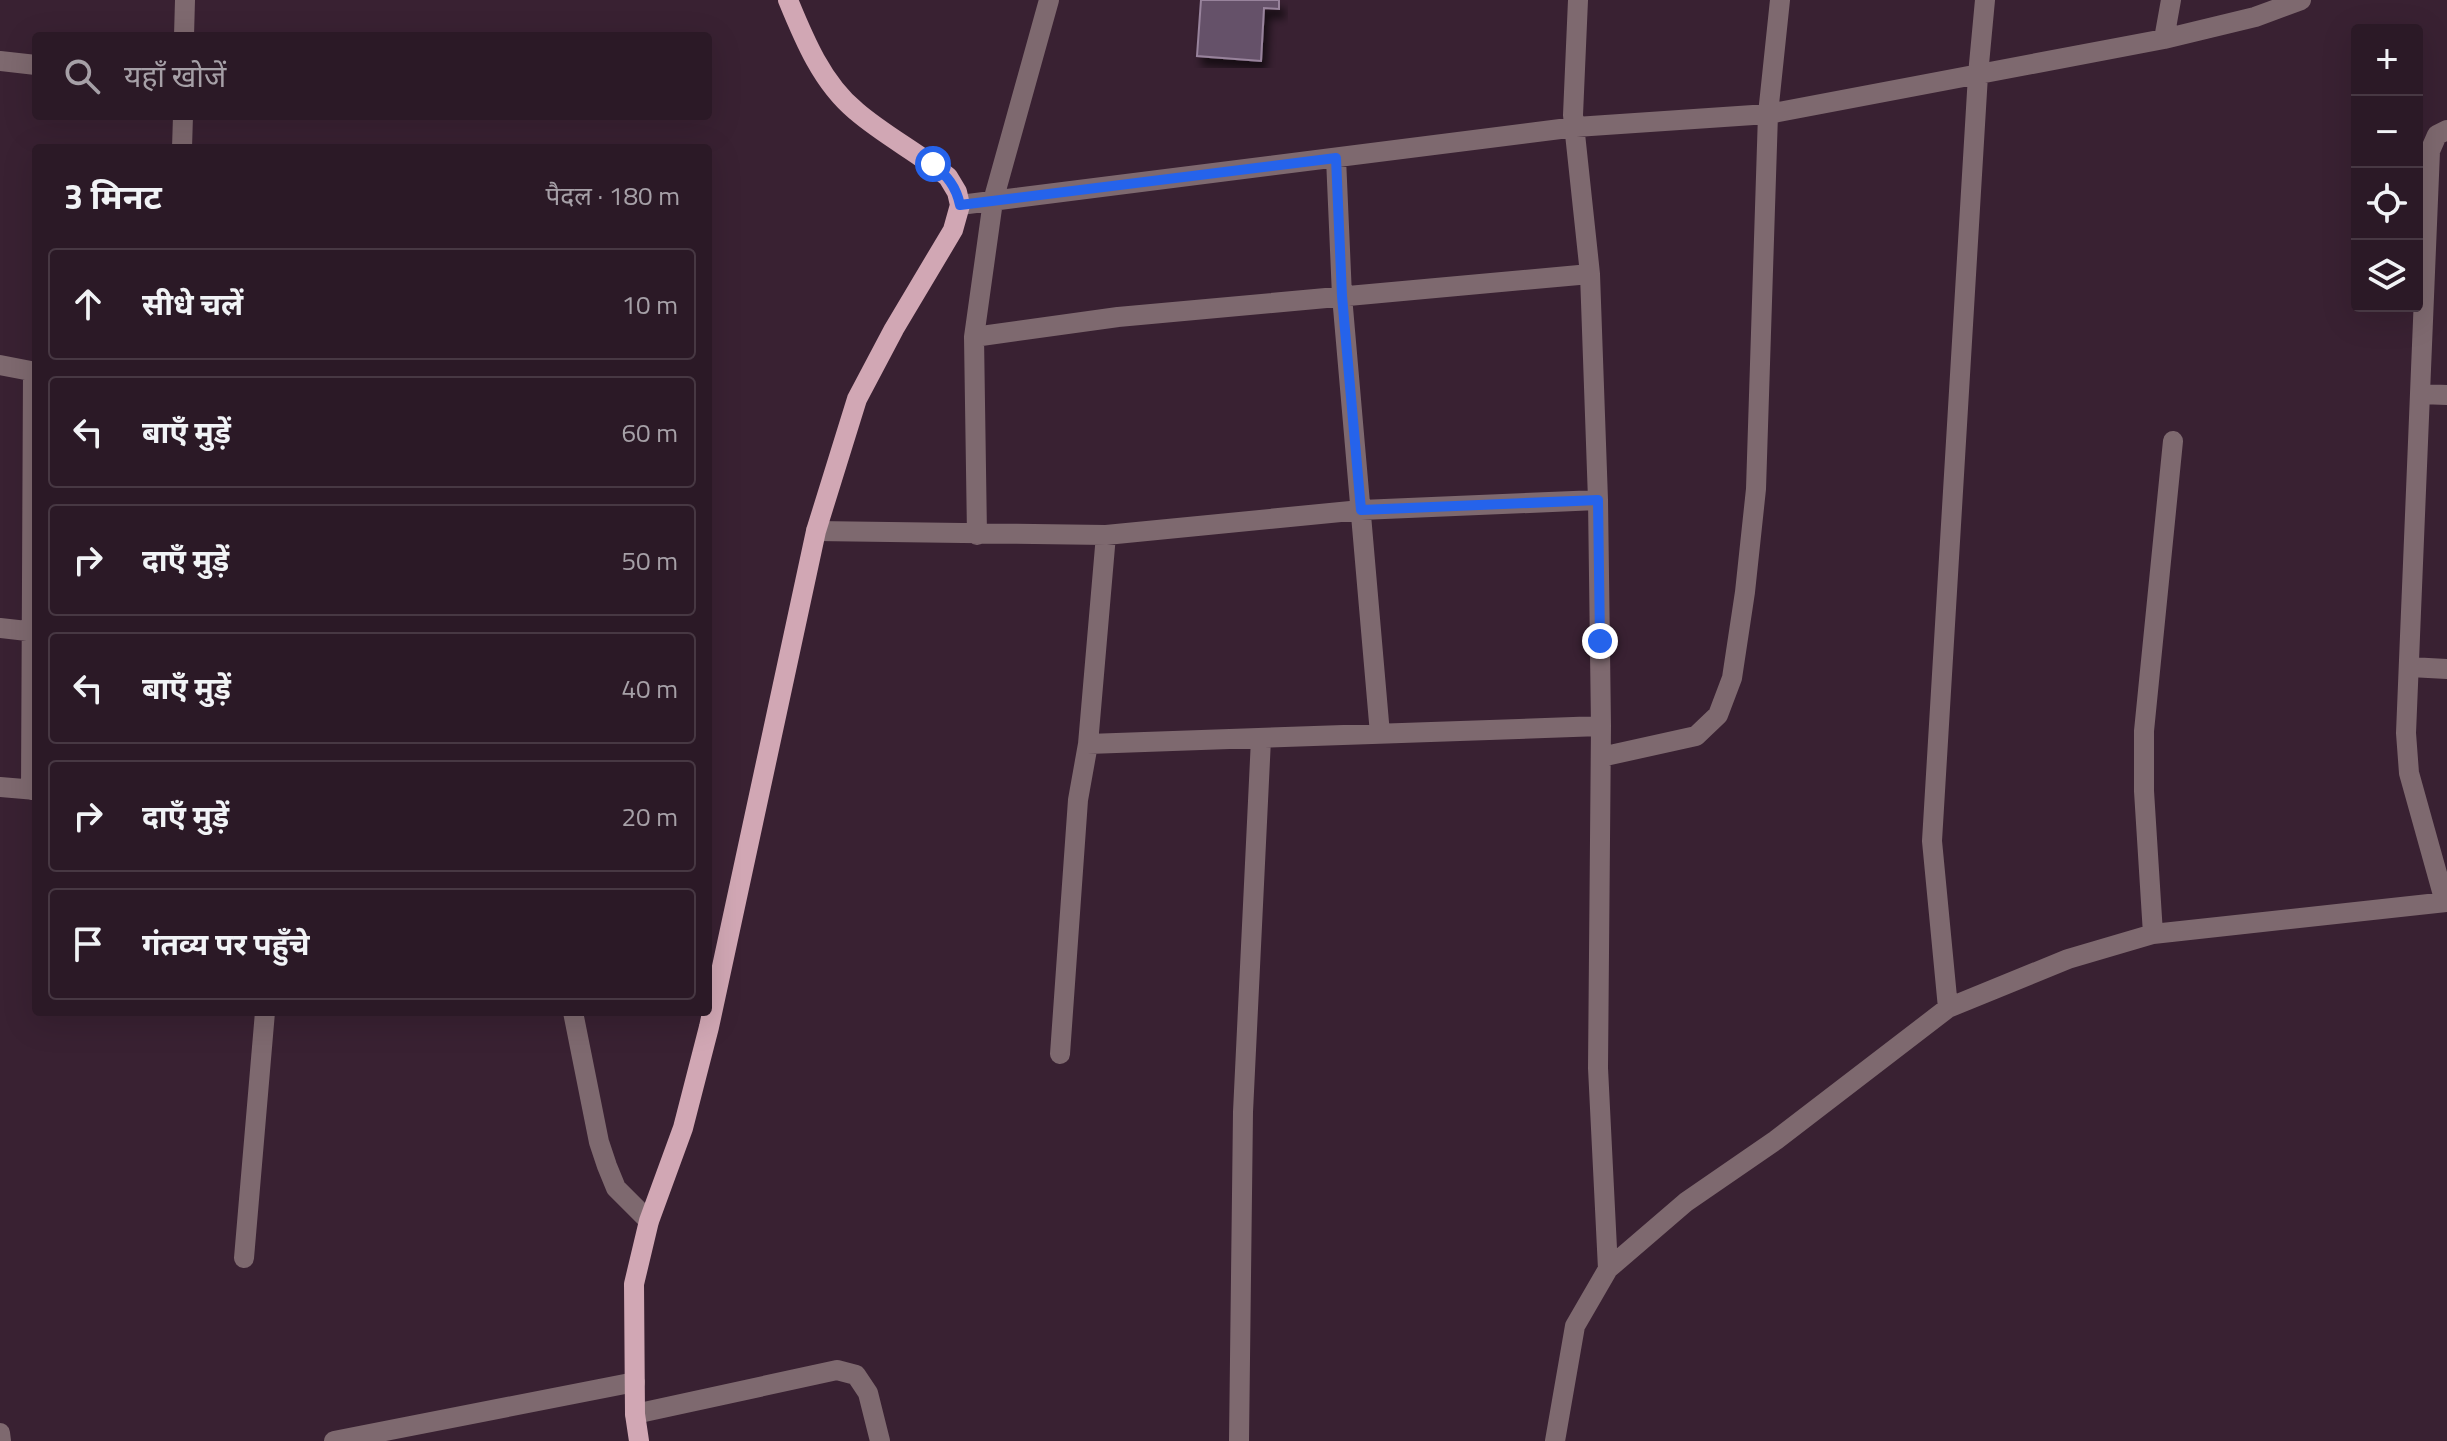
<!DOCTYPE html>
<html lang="hi">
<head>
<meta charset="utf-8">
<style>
  :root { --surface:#2b1926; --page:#372632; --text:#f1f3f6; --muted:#a6a0a7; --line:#473843 }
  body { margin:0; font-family:"Titillium Web","Noto Sans Devanagari",sans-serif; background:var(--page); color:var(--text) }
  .controls { position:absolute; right:24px; top:24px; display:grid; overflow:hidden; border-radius:8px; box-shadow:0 8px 32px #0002 }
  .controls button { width:72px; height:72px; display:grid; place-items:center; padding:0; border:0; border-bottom:2px solid var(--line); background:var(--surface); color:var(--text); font:40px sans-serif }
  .stop { position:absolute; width:24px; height:24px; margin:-18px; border:6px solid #2563eb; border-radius:50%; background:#fff }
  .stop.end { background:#2563eb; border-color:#fff; box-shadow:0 2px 8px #0008 }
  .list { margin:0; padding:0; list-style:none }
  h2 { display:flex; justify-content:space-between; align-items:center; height:104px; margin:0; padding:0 32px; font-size:34px }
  h2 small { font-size:26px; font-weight:400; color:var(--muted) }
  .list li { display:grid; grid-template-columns:52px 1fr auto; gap:24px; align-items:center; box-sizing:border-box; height:112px; margin:0 16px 16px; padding:0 16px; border:2px solid var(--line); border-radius:8px }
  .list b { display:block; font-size:30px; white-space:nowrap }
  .list em { font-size:26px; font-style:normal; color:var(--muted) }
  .icon { flex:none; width:44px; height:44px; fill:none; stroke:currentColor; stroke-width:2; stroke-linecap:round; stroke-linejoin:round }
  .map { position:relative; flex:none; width:2447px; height:1441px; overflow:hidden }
  .search { position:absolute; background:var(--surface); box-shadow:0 8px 32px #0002; left:32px; top:32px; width:680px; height:88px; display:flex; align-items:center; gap:20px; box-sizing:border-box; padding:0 28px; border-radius:8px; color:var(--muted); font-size:30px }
  .panel { position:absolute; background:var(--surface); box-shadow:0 8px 32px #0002; left:32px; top:144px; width:680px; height:872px; border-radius:8px }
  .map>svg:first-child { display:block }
</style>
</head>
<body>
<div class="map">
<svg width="2447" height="1441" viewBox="0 0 2447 1441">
  <defs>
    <filter id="shadow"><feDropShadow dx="5" dy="9" stdDeviation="4" flood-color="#0009"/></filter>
  </defs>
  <rect width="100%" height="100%" fill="#392132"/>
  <!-- building -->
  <path fill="#655169" stroke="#98839c" stroke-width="2" filter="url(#shadow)" d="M 1201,0 L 1279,0 L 1279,9 L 1264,8 L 1261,61 L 1197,56 Z"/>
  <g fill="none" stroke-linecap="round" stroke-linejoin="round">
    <!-- minor -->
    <path stroke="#7e696f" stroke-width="20" d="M 1578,0 L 1573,115 L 1590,274 L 1598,500 L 1601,726 L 1598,1068 L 1608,1269
      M 184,36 L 185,0
      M 2164,39 L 2171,0
      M 0,61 L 36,65
      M 182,148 L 183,116
      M 1336,158 L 1342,296 L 1380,734
      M 960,205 L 1576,127 L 1768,114 L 2164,39 L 2255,17 L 2301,0
      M 974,337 L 1118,317 L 1590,274
      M 0,365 L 36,372
      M 2420,394 L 2447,395
      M 816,531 L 1106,535 L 1361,510 L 1598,500
      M 977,535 L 974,337 L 993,201 L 1049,0
      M 0,628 L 36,632
      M 2410,667 L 2447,669
      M 1088,744 L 1601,726
      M 1601,757 L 1696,736 L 1718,715 L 1732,678 L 1745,592 L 1756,489 L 1768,114 L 1780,0
      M 0,787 L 36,790
      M 31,790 L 33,372
      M 2445,902 L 2409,773 L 2406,733 L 2430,151 L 2437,135 L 2447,130
      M 2153,934 L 2144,791 L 2144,731 L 2173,441
      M 1948,1008 L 1932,841 L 1978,75 L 1985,0
      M 573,1012 L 599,1142 L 607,1166 L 616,1188 L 649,1221
      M 1060,1054 L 1078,800 L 1088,744 L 1106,535
      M 244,1258 L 265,1012
      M 635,1414 L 837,1370 L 856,1375 L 868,1393 L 880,1441
      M 0,1433 L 1,1441
      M 334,1441 L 635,1382
      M 1239,1441 L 1243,1112 L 1261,739
      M 1555,1441 L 1575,1326 L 1608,1269 L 1686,1202 L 1776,1140 L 1948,1008 L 2068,959 L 2153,934 L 2447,902"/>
    <!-- major -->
    <path stroke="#d1a7b4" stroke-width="20" d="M 639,1441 L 635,1414 L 634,1284 L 649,1221 L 683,1128 L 709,1027 L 816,531 L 857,399 L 894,329 L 953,230 L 960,205 L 957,192 L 948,177 C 919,153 885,136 856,111 C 822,83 804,39 788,0"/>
  </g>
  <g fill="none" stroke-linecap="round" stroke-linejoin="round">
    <!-- route -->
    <path stroke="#2563eb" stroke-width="10" d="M 933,164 C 947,176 956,186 960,205 L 1336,158 L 1342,296 L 1361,510 L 1598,500 L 1600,641"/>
  </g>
</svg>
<div class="controls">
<button>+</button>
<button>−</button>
<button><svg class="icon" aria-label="locate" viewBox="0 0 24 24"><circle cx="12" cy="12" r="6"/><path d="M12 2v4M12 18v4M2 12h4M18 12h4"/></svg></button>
<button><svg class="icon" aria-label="layers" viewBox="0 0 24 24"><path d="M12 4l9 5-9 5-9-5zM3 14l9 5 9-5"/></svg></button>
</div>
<div class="stop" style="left:933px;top:164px"></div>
<div class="stop end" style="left:1600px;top:641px"></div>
<div class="search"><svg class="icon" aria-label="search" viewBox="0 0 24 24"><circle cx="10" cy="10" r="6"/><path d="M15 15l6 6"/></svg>यहाँ खोजें</div>
<section class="panel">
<h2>3 मिनट<small>पैदल · 180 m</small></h2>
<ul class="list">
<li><svg class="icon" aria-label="ahead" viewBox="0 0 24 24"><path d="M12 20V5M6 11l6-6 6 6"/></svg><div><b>सीधे चलें</b></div><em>10 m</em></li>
<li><svg class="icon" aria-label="left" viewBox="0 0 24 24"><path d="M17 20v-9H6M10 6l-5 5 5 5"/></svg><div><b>बाएँ मुड़ें</b></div><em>60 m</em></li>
<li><svg class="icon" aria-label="right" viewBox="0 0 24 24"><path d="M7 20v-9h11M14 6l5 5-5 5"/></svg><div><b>दाएँ मुड़ें</b></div><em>50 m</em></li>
<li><svg class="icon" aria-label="left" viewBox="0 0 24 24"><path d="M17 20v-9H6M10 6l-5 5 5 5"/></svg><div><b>बाएँ मुड़ें</b></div><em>40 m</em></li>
<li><svg class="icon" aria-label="right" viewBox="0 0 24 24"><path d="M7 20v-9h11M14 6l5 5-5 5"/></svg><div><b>दाएँ मुड़ें</b></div><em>20 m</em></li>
<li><svg class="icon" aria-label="arrive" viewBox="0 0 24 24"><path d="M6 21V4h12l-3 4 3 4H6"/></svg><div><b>गंतव्य पर पहुँचे</b></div></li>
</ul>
</section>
</div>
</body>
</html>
